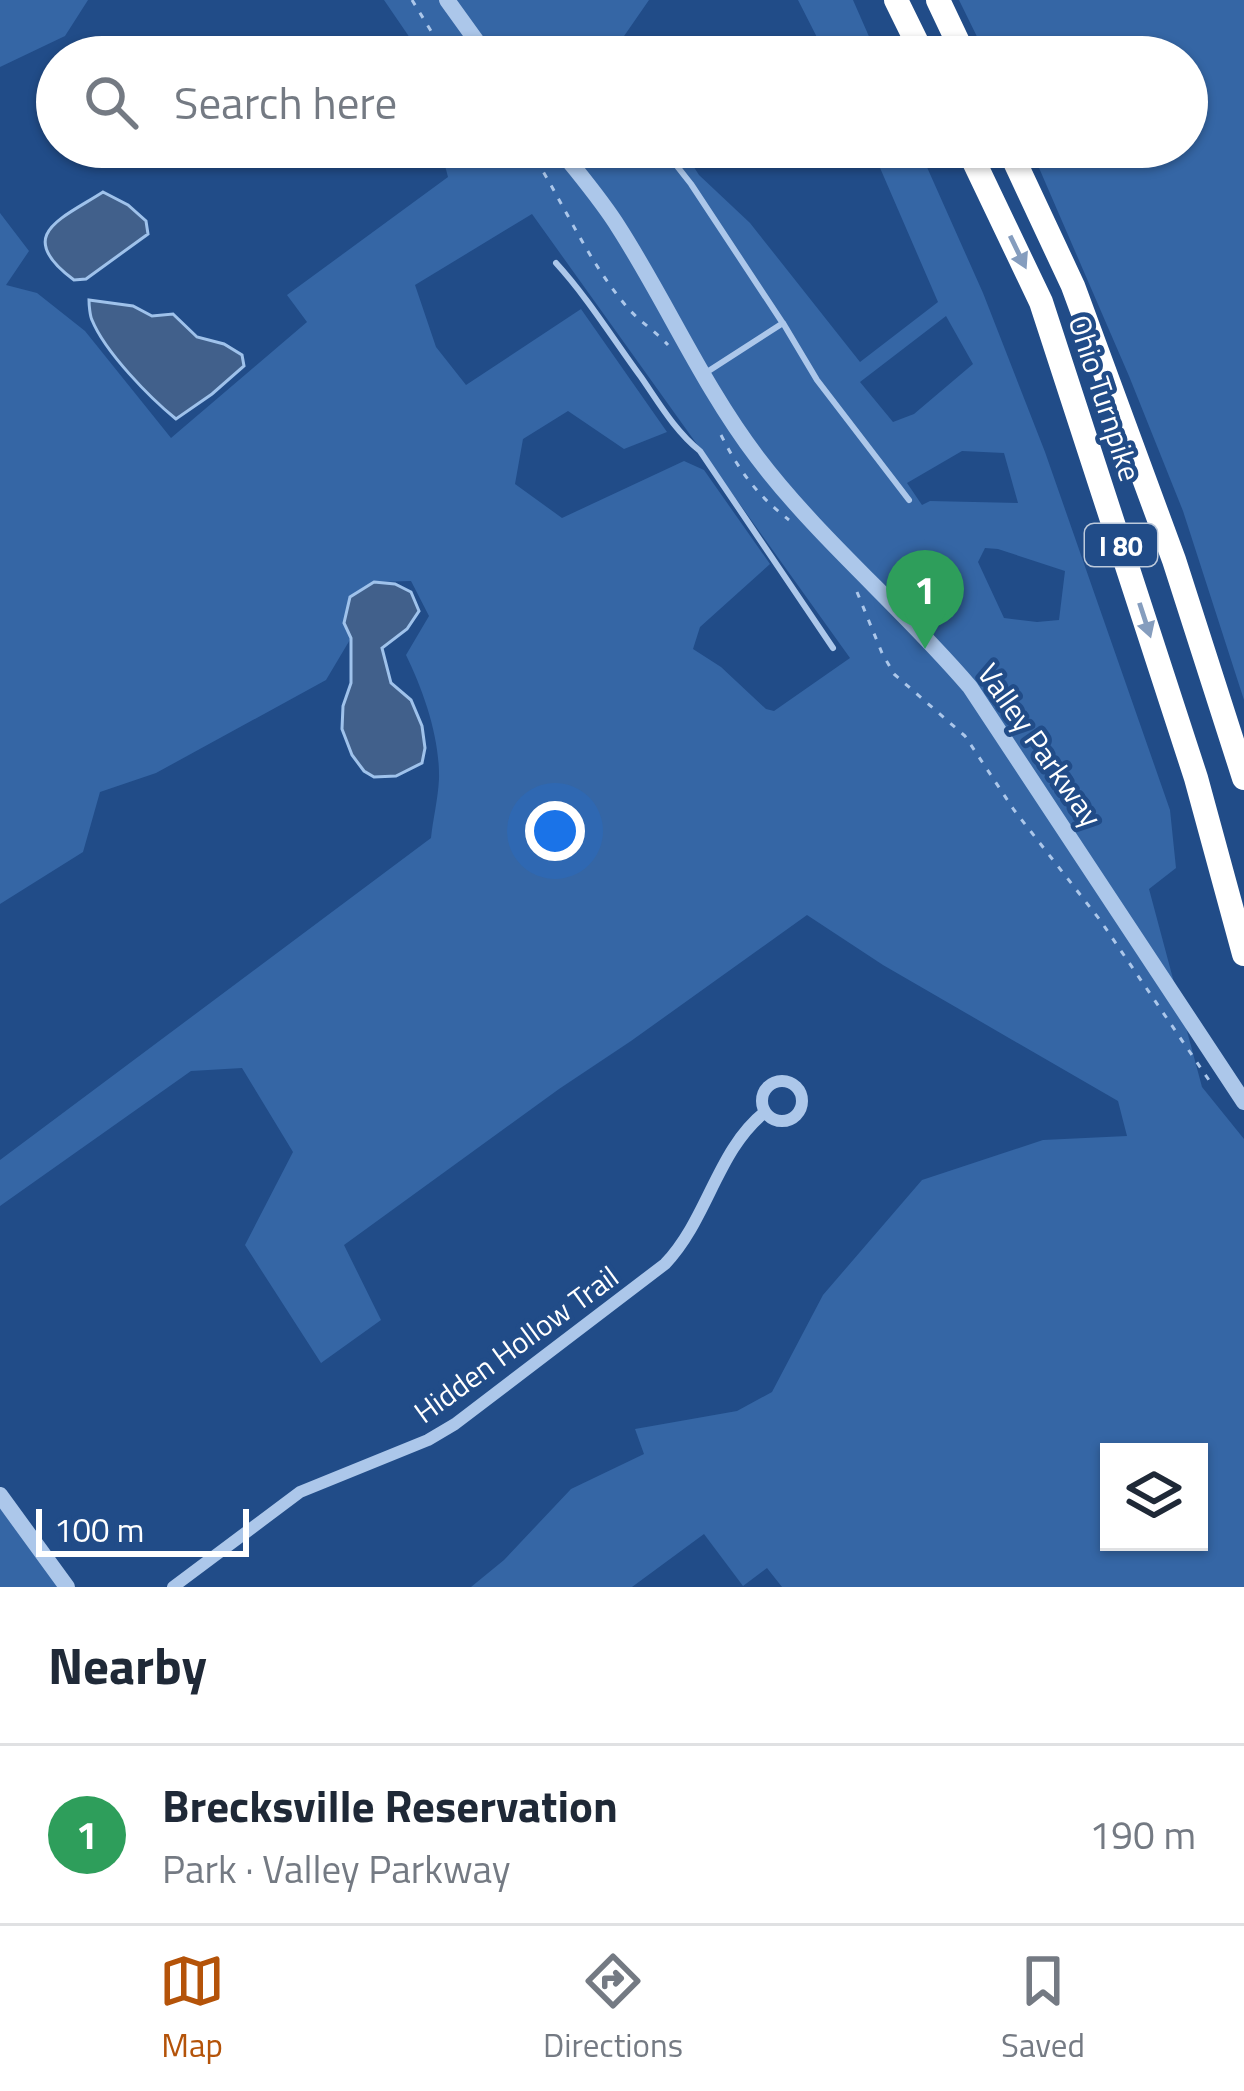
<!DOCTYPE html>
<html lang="en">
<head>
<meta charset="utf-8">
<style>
  :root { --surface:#fff; --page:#f2f2f3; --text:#1f2937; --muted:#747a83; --line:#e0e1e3; --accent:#b45309 }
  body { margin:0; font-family:"Titillium Web",sans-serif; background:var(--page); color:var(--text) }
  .controls { position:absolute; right:36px; bottom:36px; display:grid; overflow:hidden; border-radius:0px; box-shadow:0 3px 9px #0004 }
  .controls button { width:108px; height:108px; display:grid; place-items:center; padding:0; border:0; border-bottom:3px solid var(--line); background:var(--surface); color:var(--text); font:60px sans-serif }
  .scale { position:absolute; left:36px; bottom:30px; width:213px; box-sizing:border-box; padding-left:12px; border:6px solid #fff; border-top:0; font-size:33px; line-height:42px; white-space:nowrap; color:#fff; -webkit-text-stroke:9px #214c88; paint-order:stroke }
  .you { position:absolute; left:555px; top:831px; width:42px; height:42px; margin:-30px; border:9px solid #fff; border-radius:50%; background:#1a73e8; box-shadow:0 0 0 18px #1a73e833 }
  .badge { display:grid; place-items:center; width:78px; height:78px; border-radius:50%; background:var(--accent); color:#fff; font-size:39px; font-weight:700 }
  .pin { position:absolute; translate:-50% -99px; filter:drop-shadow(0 3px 6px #0008) }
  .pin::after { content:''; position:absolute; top:63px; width:42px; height:36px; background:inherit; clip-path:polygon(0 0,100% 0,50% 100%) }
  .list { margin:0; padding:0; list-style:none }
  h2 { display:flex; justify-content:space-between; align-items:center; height:156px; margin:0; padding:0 48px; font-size:51px }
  h2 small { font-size:39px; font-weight:400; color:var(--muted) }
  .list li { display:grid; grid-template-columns:78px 1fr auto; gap:36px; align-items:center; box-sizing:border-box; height:180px; padding:0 48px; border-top:3px solid var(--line) }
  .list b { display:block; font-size:45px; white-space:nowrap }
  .list p { margin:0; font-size:39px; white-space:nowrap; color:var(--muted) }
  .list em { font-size:39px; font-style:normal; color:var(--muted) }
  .icon { flex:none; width:66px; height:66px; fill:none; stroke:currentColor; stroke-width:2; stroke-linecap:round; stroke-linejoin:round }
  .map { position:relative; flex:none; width:1244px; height:1587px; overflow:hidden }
  .search { position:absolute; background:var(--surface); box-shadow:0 3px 9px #0004; left:36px; right:36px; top:36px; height:132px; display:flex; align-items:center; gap:30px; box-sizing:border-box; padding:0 42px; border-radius:66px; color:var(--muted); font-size:45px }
  .sheet { height:336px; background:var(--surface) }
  nav { display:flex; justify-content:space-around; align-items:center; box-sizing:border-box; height:168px; border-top:3px solid var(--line); background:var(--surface); font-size:33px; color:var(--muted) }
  nav a { display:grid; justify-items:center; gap:6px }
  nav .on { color:var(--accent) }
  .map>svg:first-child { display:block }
</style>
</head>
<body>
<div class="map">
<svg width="1244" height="1587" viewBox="0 0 1244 1587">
  <rect width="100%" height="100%" fill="#214c88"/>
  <!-- green -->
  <path fill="#3566a5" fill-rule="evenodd" d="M 0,0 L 88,0 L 65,36 L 0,67 Z
    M 384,0 L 649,0 L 622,39 L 629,57 L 423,57 Z
    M 798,0 L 853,0 L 878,57 L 827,57 Z
    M 959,0 L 1244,0 L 1244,700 L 1183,511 L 1129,376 L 1030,147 L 1187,147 L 1187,57 L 987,57 Z
    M 440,147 L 681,147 L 699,175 L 750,223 L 860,362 L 938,302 L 871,147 L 918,147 L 983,293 L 1045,452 L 1170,810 L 1176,868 L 1149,889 L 1202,1087 L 1244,1139 L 1244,1587 L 782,1587 L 767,1568 L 743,1586 L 704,1534 L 632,1587 L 471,1587 L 504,1560 L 571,1489 L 644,1454 L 635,1429 L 737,1411 L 772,1392 L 823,1295 L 922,1180 L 1043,1140 L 1127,1136 L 1118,1101 L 883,965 L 807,915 L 631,1041 L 559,1089 L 344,1245 L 381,1320 L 321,1363 L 245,1245 L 293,1152 L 242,1068 L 191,1071 L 0,1206 L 0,1160 L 431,838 C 433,819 438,799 439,779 C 440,738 424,692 406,655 L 429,616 L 411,581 L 374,582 L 344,623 L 351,638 L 326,680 L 156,773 L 100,792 L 83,852 L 0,904 L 0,213 L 29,251 L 6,285 L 37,293 L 85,331 L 171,438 L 307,322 L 287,295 L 448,177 ZM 532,214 L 850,658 L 774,711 L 766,709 L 721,667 L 693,649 L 700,627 L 770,564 L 704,470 L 684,461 L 562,518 L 515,484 L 523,439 L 568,411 L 624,449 L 667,432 L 581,309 L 466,385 L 436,347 L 415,285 ZM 946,316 L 973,364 L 914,414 L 893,422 L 860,382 ZM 962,451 L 1004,453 L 1018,503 L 930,501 L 922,505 L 907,483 ZM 985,548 L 998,549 L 1065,571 L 1059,620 L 1037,622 L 1004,618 L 978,562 ZM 1109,1452 L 1199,1452 L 1199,1542 L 1109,1542 Z
    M 0,1506 L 60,1587 L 0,1587 Z"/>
  <!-- water -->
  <path fill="#41608b" stroke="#9fc2eb" stroke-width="3" d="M 103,192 L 128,205 L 146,221 L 148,234 L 86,279 L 74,280 C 13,235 61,219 103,192 Z
    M 89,300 L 133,306 L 152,316 L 173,314 L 197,337 L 224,344 L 242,355 L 244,366 L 212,394 L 176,419 C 150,398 105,352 92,320 C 90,316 89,305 89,300 Z
    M 374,582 L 395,584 L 411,592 L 419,611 L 407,629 L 382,648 L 391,683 L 411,700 L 422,726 L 425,748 L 422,763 L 396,776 L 374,777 L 364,771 L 352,755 L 342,729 L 343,706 L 351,683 L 351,638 L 344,623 L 350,597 Z"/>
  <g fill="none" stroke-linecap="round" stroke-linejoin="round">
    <!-- path -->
    <path stroke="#acc7ea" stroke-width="3" stroke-dasharray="6 9" stroke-linecap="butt" d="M 412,0 L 447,57
      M 528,147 C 562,199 586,259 627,307 C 639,321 655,331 668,345
      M 721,435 C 739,471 758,496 789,520
      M 857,592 L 882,653 L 894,674 L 965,736 L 1014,810 L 1100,920 L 1213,1086"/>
    <!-- service -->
    <path stroke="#acc7ea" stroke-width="6" d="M 662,147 L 691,184 L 782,322
      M 556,263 C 588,298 613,339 641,377 C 659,403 675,431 700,451 L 833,648
      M 707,372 L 783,323 L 817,380 L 909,500"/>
    <!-- minor -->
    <path stroke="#acc7ea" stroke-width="12" d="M762 1101a20 20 0 1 1 40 0a20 20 0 1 1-40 0Z
      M 173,1587 L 300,1492 L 428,1440 L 455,1424 L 665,1264 C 708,1219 717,1150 765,1112"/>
    <!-- tertiary -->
    <path stroke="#acc7ea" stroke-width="16" d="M 447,0 L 488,57
      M 558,147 C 578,173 601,199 619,228 C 667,303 703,386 757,457 C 820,540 902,607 970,687 L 1244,1102
      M 0,1495 L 67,1587"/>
    <!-- motorway -->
    <path stroke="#fff" stroke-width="24" d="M 896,0 L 924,57
      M 938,0 L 965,57
      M 967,147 L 1041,302 L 1196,778 L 1244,954
      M 1008,147 L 1073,286 L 1174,560 L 1244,778"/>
  </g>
  <!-- one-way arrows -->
  <defs><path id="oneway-solid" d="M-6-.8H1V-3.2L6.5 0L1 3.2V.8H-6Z" transform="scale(3)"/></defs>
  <g fill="#859dbe">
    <use href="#oneway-solid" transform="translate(1018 252) rotate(64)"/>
    <use href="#oneway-solid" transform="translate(1145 620) rotate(72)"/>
  </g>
  <g text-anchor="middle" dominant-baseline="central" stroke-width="9" stroke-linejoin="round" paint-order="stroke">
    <!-- shield labels -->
    <rect fill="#214c88" stroke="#bcc9db" stroke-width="3" x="1085" y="524" width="72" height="42" rx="9"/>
    <g font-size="27" font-weight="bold" fill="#fff">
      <text x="1121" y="545">I 80</text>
    </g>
    <!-- street labels -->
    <g font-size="30" fill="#fff" stroke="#214c88">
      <text transform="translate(1105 398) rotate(72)">Ohio Turnpike</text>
      <text transform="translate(1040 745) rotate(55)">Valley Parkway</text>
      <text transform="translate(516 1344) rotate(-36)">Hidden Hollow Trail</text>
    </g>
  </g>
</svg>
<div class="controls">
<button><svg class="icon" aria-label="layers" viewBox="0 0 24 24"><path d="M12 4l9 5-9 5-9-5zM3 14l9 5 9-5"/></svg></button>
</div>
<div class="scale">100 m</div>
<div class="you"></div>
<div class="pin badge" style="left:925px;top:649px;background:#2e9e5b">1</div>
<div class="search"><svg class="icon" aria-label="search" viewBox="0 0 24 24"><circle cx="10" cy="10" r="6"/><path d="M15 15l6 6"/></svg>Search here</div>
</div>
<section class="sheet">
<h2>Nearby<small></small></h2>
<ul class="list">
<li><span class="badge" style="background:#2e9e5b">1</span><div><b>Brecksville Reservation</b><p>Park · Valley Parkway</p></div><em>190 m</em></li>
</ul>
</section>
<nav>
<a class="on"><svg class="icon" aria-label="map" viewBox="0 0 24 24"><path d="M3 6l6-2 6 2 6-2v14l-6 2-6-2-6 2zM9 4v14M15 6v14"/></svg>Map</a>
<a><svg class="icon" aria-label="directions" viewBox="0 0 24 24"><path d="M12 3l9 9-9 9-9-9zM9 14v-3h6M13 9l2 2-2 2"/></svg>Directions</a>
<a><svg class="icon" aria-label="saved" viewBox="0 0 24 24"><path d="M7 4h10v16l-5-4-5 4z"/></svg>Saved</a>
</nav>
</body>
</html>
